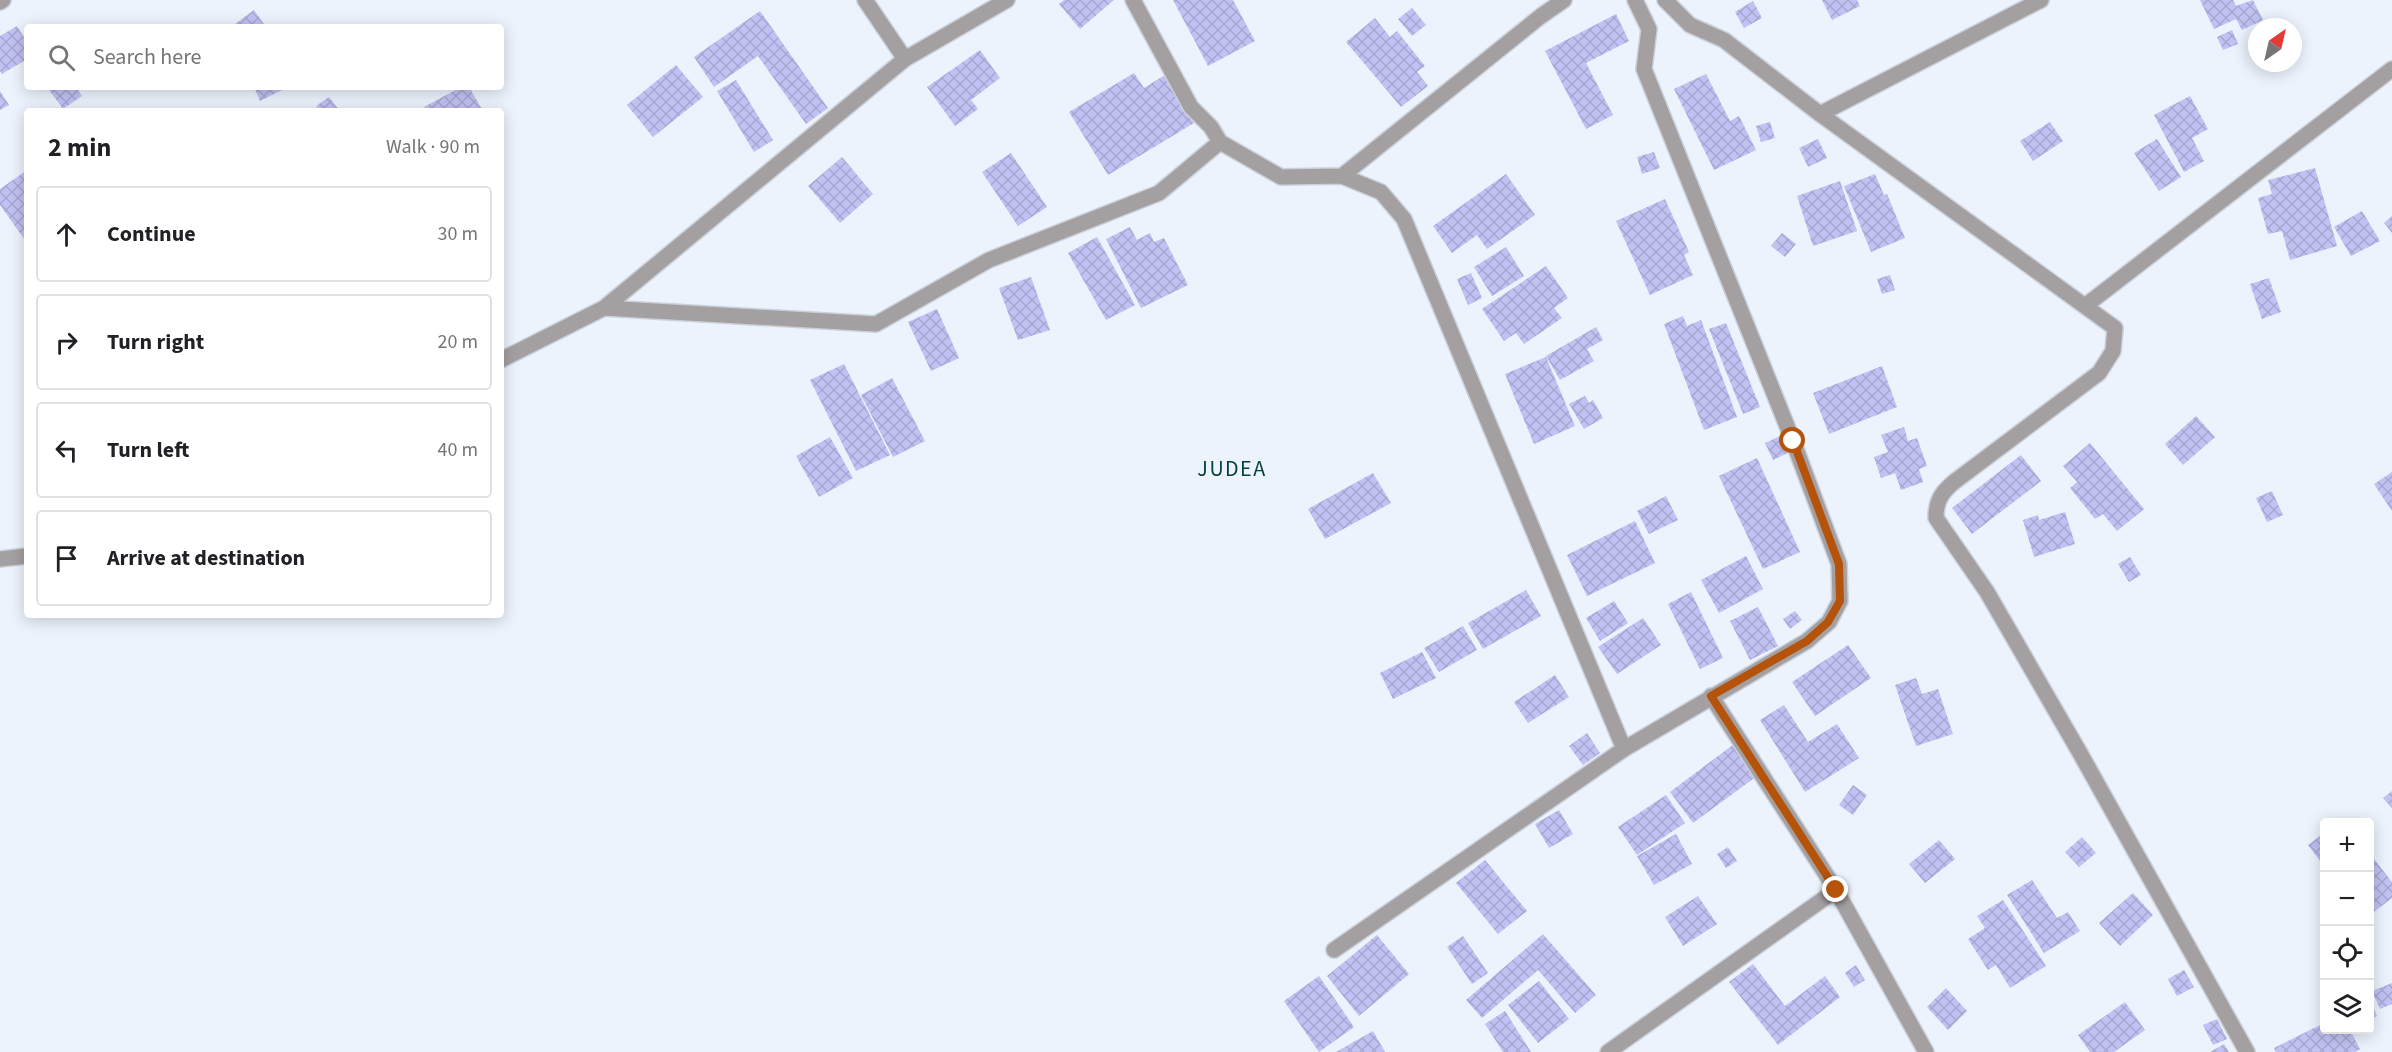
<!DOCTYPE html>
<html lang="en">
<head>
<meta charset="utf-8">
<style>
  :root { --surface:#fff; --page:#f2f2f2; --text:#202124; --muted:#757577; --line:#e0e0e0 }
  body { margin:0; font-family:"Source Sans 3",sans-serif; background:var(--page); color:var(--text) }
  .controls { position:absolute; right:18px; bottom:18px; display:grid; overflow:hidden; border-radius:6px; box-shadow:0 3px 15px #0003 }
  .controls button { width:54px; height:54px; display:grid; place-items:center; padding:0; border:0; border-bottom:2px solid var(--line); background:var(--surface); color:var(--text); font:30px sans-serif }
  .compass { position:absolute; left:2248px; top:18px; width:54px; height:54px; border-radius:50%; background:var(--surface); box-shadow:0 3px 15px #0003; rotate:34deg }
  .stop { position:absolute; width:18px; height:18px; margin:-14px; border:4px solid #b45309; border-radius:50%; background:#fff }
  .stop.end { background:#b45309; border-color:#fff; box-shadow:0 2px 6px #0008 }
  .list { margin:0; padding:0; list-style:none }
  h2 { display:flex; justify-content:space-between; align-items:center; height:78px; margin:0; padding:0 24px; font-size:26px }
  h2 small { font-size:20px; font-weight:400; color:var(--muted) }
  .list li { display:grid; grid-template-columns:39px 1fr auto; gap:18px; align-items:center; box-sizing:border-box; height:96px; margin:0 12px 12px; padding:0 12px; border:2px solid var(--line); border-radius:6px }
  .list b { display:block; font-size:22px; white-space:nowrap }
  .list em { font-size:20px; font-style:normal; color:var(--muted) }
  .icon { flex:none; width:33px; height:33px; fill:none; stroke:currentColor; stroke-width:2; stroke-linecap:round; stroke-linejoin:round }
  .map { position:relative; flex:none; width:2392px; height:1052px; overflow:hidden }
  .search { position:absolute; background:var(--surface); box-shadow:0 3px 15px #0003; left:24px; top:24px; width:480px; height:66px; display:flex; align-items:center; gap:15px; box-sizing:border-box; padding:0 21px; border-radius:6px; color:var(--muted); font-size:22px }
  .panel { position:absolute; background:var(--surface); box-shadow:0 3px 15px #0003; left:24px; top:108px; width:480px; height:510px; border-radius:6px }
  .map>svg:first-child { display:block }
</style>
</head>
<body>
<div class="map">
<svg width="2392" height="1052" viewBox="0 0 2392 1052">
  <defs>
    <pattern id="building-cross-hatch" width="8" height="8" patternUnits="userSpaceOnUse" patternTransform="scale(1.5)"><rect width="8" height="8" fill="#c1c2f3"/><path d="M0 0l8 8M0 8l8-8" fill="none" stroke="#a6a7d1"/></pattern>
  </defs>
  <rect width="100%" height="100%" fill="#ecf3fd"/>
  <!-- building -->
  <path fill="url(#building-cross-hatch)" d="M 1064,0 L 1114,0 L 1080,29 L 1059,4 Z
    M 1173,0 L 1233,0 L 1255,41 L 1208,66 Z
    M 1822,0 L 1857,0 L 1860,6 L 1832,20 Z
    M 2200,0 L 2233,0 L 2236,6 L 2253,0 L 2263,20 L 2242,30 L 2236,19 L 2214,29 Z
    M 1753,1 L 1762,18 L 1744,28 L 1735,12 Z
    M 1412,8 L 1426,25 L 1412,36 L 1398,19 Z
    M 254,10 L 266,27 L 231,27 Z
    M 760,11 L 828,108 L 806,124 L 758,56 L 714,87 L 694,57 Z
    M 1616,14 L 1629,41 L 1586,63 L 1613,115 L 1586,129 L 1545,51 Z
    M 1375,18 L 1390,37 L 1397,31 L 1425,66 L 1417,72 L 1428,86 L 1401,107 L 1346,42 Z
    M 17,26 L 27,42 L 27,59 L 2,74 L 0,71 L 0,36 Z
    M 2232,30 L 2238,44 L 2223,50 L 2217,37 Z
    M 980,50 L 1000,78 L 971,100 L 978,109 L 955,126 L 927,87 Z
    M 676,65 L 703,97 L 653,137 L 627,105 Z
    M 1134,73 L 1144,88 L 1165,75 L 1194,123 L 1108,175 L 1069,112 Z
    M 1706,74 L 1730,121 L 1739,116 L 1756,150 L 1714,170 L 1674,89 Z
    M 736,80 L 773,140 L 754,152 L 717,91 Z
    M 47,87 L 76,87 L 82,96 L 63,109 Z
    M 254,87 L 281,87 L 282,90 L 260,101 Z
    M 461,87 L 469,87 L 483,111 L 427,111 L 424,107 Z
    M 0,91 L 9,105 L 0,110 Z
    M 2190,96 L 2208,129 L 2192,138 L 2204,161 L 2184,172 L 2154,115 Z
    M 329,97 L 340,111 L 320,111 L 316,106 Z
    M 1770,122 L 1775,138 L 1761,142 L 1756,126 Z
    M 2050,122 L 2063,141 L 2033,161 L 2020,141 Z
    M 1818,139 L 1827,158 L 1808,167 L 1799,148 Z
    M 2157,139 L 2181,177 L 2159,191 L 2134,153 Z
    M 1654,152 L 1660,168 L 1642,174 L 1637,157 Z
    M 1011,153 L 1047,207 L 1018,226 L 982,172 Z
    M 842,157 L 873,194 L 840,223 L 808,186 Z
    M 2315,168 L 2337,246 L 2290,260 L 2282,231 L 2268,234 L 2258,198 L 2272,194 L 2268,180 Z
    M 27,170 L 27,243 L 0,205 L 0,189 Z
    M 1506,174 L 1535,215 L 1487,249 L 1477,235 L 1452,253 L 1433,226 Z
    M 1875,174 L 1884,195 L 1887,194 L 1905,238 L 1871,252 L 1844,186 Z
    M 1840,181 L 1857,231 L 1813,246 L 1797,196 Z
    M 1665,199 L 1689,252 L 1684,255 L 1693,275 L 1650,295 L 1616,221 Z
    M 2362,211 L 2380,241 L 2351,256 L 2334,227 Z
    M 2392,216 L 2392,233 L 2384,223 Z
    M 1130,227 L 1137,240 L 1150,233 L 1154,242 L 1164,238 L 1188,285 L 1141,308 L 1106,239 Z
    M 1782,233 L 1796,244 L 1785,257 L 1771,246 Z
    M 1097,237 L 1135,305 L 1106,320 L 1068,253 Z
    M 1506,247 L 1524,276 L 1492,296 L 1474,267 Z
    M 1546,266 L 1568,298 L 1554,308 L 1562,318 L 1524,344 L 1516,333 L 1504,341 L 1482,309 Z
    M 1471,273 L 1482,298 L 1468,305 L 1457,279 Z
    M 1890,275 L 1895,290 L 1882,294 L 1877,279 Z
    M 1031,277 L 1050,330 L 1018,340 L 999,288 Z
    M 2269,278 L 2281,312 L 2262,319 L 2250,284 Z
    M 937,309 L 959,358 L 931,371 L 908,322 Z
    M 1683,316 L 1687,326 L 1701,320 L 1737,417 L 1704,430 L 1664,324 Z
    M 1726,323 L 1760,407 L 1743,414 L 1709,329 Z
    M 1596,327 L 1603,340 L 1587,349 L 1594,361 L 1560,380 L 1546,356 Z
    M 1546,357 L 1575,426 L 1534,444 L 1505,374 Z
    M 844,364 L 890,455 L 856,471 L 810,380 Z
    M 1882,366 L 1897,407 L 1829,434 L 1813,393 Z
    M 892,378 L 925,441 L 893,457 L 861,395 Z
    M 1585,396 L 1589,403 L 1593,400 L 1603,418 L 1584,429 L 1569,404 Z
    M 2196,416 L 2215,437 L 2183,465 L 2165,444 Z
    M 1904,427 L 1908,441 L 1917,438 L 1927,466 L 1919,469 L 1923,482 L 1901,490 L 1895,473 L 1881,478 L 1874,457 L 1888,452 L 1881,435 Z
    M 1782,435 L 1790,452 L 1773,460 L 1765,443 Z
    M 830,437 L 853,478 L 819,497 L 796,456 Z
    M 2090,443 L 2144,509 L 2117,531 L 2103,514 L 2095,519 L 2070,488 L 2077,482 L 2063,466 Z
    M 2021,455 L 2041,481 L 1972,534 L 1952,508 Z
    M 1757,458 L 1800,552 L 1763,569 L 1719,476 Z
    M 2392,472 L 2392,511 L 2374,484 Z
    M 1373,473 L 1391,503 L 1325,539 L 1308,509 Z
    M 2272,491 L 2283,515 L 2267,522 L 2256,498 Z
    M 1666,496 L 1678,520 L 1649,534 L 1637,511 Z
    M 2065,512 L 2075,544 L 2034,557 L 2023,520 L 2038,515 L 2039,520 Z
    M 1635,521 L 1655,563 L 1587,596 L 1567,555 Z
    M 1746,556 L 1763,589 L 1719,613 L 1701,580 Z
    M 2130,557 L 2141,575 L 2129,582 L 2118,564 Z
    M 1526,590 L 1541,616 L 1483,649 L 1468,623 Z
    M 1691,592 L 1723,658 L 1700,669 L 1668,604 Z
    M 1614,601 L 1628,623 L 1600,641 L 1586,618 Z
    M 1758,607 L 1778,646 L 1750,660 L 1730,621 Z
    M 1795,611 L 1802,620 L 1790,629 L 1783,619 Z
    M 1643,618 L 1661,645 L 1617,674 L 1598,647 Z
    M 1463,626 L 1477,650 L 1439,672 L 1424,648 Z
    M 1848,645 L 1871,678 L 1815,716 L 1792,682 Z
    M 1422,652 L 1436,678 L 1393,699 L 1380,673 Z
    M 1555,675 L 1569,697 L 1528,723 L 1514,702 Z
    M 1916,678 L 1922,694 L 1938,689 L 1953,734 L 1916,746 L 1895,685 Z
    M 1784,705 L 1808,742 L 1837,724 L 1859,758 L 1805,792 L 1760,720 Z
    M 1587,733 L 1600,753 L 1583,765 L 1569,746 Z
    M 1734,744 L 1757,776 L 1693,823 L 1670,792 Z
    M 1853,785 L 1867,795 L 1853,815 L 1839,805 Z
    M 2392,791 L 2392,808 L 2383,798 Z
    M 1666,795 L 1685,823 L 1637,855 L 1618,827 Z
    M 1559,810 L 1573,834 L 1549,848 L 1535,824 Z
    M 2324,833 L 2324,866 L 2308,845 Z
    M 1676,834 L 1692,864 L 1654,885 L 1637,856 Z
    M 2082,837 L 2096,853 L 2079,867 L 2065,852 Z
    M 1939,840 L 1955,859 L 1925,883 L 1909,864 Z
    M 1728,847 L 1737,861 L 1726,868 L 1717,854 Z
    M 2370,854 L 2392,882 L 2392,898 L 2370,915 Z
    M 1485,860 L 1527,911 L 1498,934 L 1456,883 Z
    M 2032,880 L 2057,918 L 2068,912 L 2080,931 L 2044,953 L 2007,895 Z
    M 2133,893 L 2153,915 L 2120,946 L 2099,923 Z
    M 1698,896 L 1717,924 L 1683,946 L 1665,917 Z
    M 2003,900 L 2046,966 L 2010,988 L 1996,965 L 1988,970 L 1968,939 L 1985,928 L 1977,916 Z
    M 1543,934 L 1596,995 L 1575,1013 L 1538,970 L 1482,1018 L 1466,1000 Z
    M 1377,935 L 1409,974 L 1359,1016 L 1327,976 Z
    M 1463,936 L 1488,973 L 1472,984 L 1447,947 Z
    M 1753,964 L 1785,1006 L 1825,976 L 1840,997 L 1778,1045 L 1729,982 Z
    M 1856,965 L 1865,980 L 1854,987 L 1845,973 Z
    M 2184,970 L 2194,987 L 2177,996 L 2168,979 Z
    M 1319,976 L 1354,1027 L 1319,1052 L 1284,1001 Z
    M 1539,981 L 1569,1019 L 1538,1043 L 1508,1005 Z
    M 2392,983 L 2392,1004 L 2380,1009 L 2372,991 Z
    M 1946,988 L 1967,1011 L 1948,1030 L 1927,1007 Z
    M 2370,1000 L 2377,1016 L 2370,1020 Z
    M 2125,1002 L 2145,1030 L 2114,1052 L 2090,1052 L 2078,1035 Z
    M 1505,1011 L 1531,1052 L 1503,1052 L 1485,1024 Z
    M 2217,1019 L 2227,1039 L 2213,1045 L 2203,1025 Z
    M 2324,1023 L 2324,1030 L 2350,1030 L 2360,1049 L 2355,1052 L 2276,1052 L 2274,1048 Z
    M 1373,1031 L 1385,1052 L 1336,1052 Z
    M 2224,1044 L 2229,1052 L 2210,1052 Z"/>
  <g fill="none" stroke-linecap="round" stroke-linejoin="round">
    <!-- minor casing -->
    <g stroke="#cad0d9" stroke-width="18">
      <path id="minor" d="M 865,0 L 905,59
        M 1133,0 L 1191,107 L 1211,127 L 1220,142 L 1281,177 L 1342,176 L 1381,192 L 1404,219 L 1624,749
        M 1665,0 L 1690,25 L 1724,40 L 1820,114 L 2115,328 L 2113,351 L 2099,373 L 1954,482 C 1941,493 1936,501 1936,518 L 1987,592 L 2080,753 L 2247,1052
        M 0,2 L 3,0
        M 1820,114 L 2041,0
        M 1342,176 L 1541,16 L 1564,0
        M 2085,306 L 2392,69
        M 604,308 L 876,324 L 989,260 L 1159,193 L 1220,142
        M 501,360 L 604,308 L 905,59 L 1007,0
        M 0,559 L 27,556
        M 1711,696 L 1836,890 L 1926,1052
        M 1334,950 L 1624,749 L 1807,641 L 1829,622 L 1840,601 L 1839,564 L 1793,441 L 1644,69 L 1649,29 L 1635,0
        M 1608,1052 L 1836,890"/>
    </g>
    <!-- minor -->
    <use href="#minor" stroke="#a49fa1" stroke-width="15"/>
  </g>
  <g fill="none" stroke-linecap="round" stroke-linejoin="round">
    <!-- route -->
    <path stroke="#b45309" stroke-width="8" d="M 1793,441 L 1839,564 L 1840,601 L 1828,622 L 1807,641 L 1711,696 L 1836,890"/>
  </g>
  <g text-anchor="middle" dominant-baseline="central" stroke-width="4.5" stroke-linejoin="round" paint-order="stroke">
    <!-- quarter labels -->
    <g font-size="22" letter-spacing="1.5" fill="#054339" stroke="#ecf3fd">
      <text x="1232" y="469">JUDEA</text>
    </g>
  </g>
</svg>
<div class="controls">
<button>+</button>
<button>−</button>
<button><svg class="icon" aria-label="locate" viewBox="0 0 24 24"><circle cx="12" cy="12" r="6"/><path d="M12 2v4M12 18v4M2 12h4M18 12h4"/></svg></button>
<button><svg class="icon" aria-label="layers" viewBox="0 0 24 24"><path d="M12 4l9 5-9 5-9-5zM3 14l9 5 9-5"/></svg></button>
</div>
<svg class="compass" viewBox="-18 -18 36 36"><path d="M0-13l5 13h-10z" fill="#e53935"/><path d="M0 13l5-13h-10z" fill="#757577"/></svg>
<div class="stop" style="left:1793px;top:441px"></div>
<div class="stop end" style="left:1836px;top:890px"></div>
<div class="search"><svg class="icon" aria-label="search" viewBox="0 0 24 24"><circle cx="10" cy="10" r="6"/><path d="M15 15l6 6"/></svg>Search here</div>
<section class="panel">
<h2>2 min<small>Walk · 90 m</small></h2>
<ul class="list">
<li><svg class="icon" aria-label="ahead" viewBox="0 0 24 24"><path d="M12 20V5M6 11l6-6 6 6"/></svg><div><b>Continue</b></div><em>30 m</em></li>
<li><svg class="icon" aria-label="right" viewBox="0 0 24 24"><path d="M7 20v-9h11M14 6l5 5-5 5"/></svg><div><b>Turn right</b></div><em>20 m</em></li>
<li><svg class="icon" aria-label="left" viewBox="0 0 24 24"><path d="M17 20v-9H6M10 6l-5 5 5 5"/></svg><div><b>Turn left</b></div><em>40 m</em></li>
<li><svg class="icon" aria-label="arrive" viewBox="0 0 24 24"><path d="M6 21V4h12l-3 4 3 4H6"/></svg><div><b>Arrive at destination</b></div></li>
</ul>
</section>
</div>
</body>
</html>
